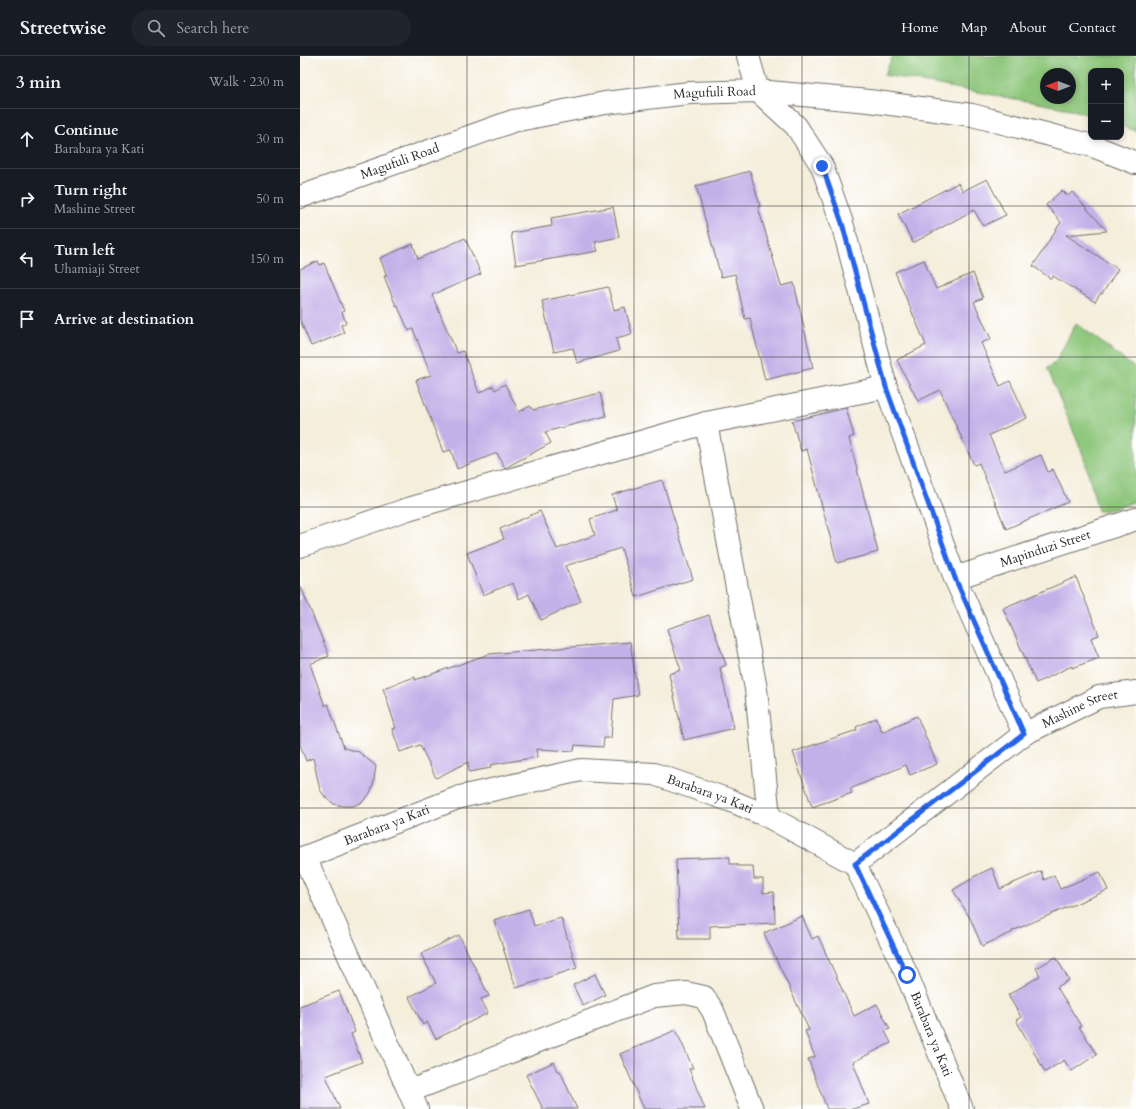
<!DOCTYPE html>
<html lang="en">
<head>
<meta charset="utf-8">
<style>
  :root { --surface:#171b24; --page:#20242c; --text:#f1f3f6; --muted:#9ea1a6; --line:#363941 }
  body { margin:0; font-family:Cardo,serif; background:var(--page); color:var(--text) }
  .controls { position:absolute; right:12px; top:12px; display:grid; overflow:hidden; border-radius:8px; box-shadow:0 2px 6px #0003 }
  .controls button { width:36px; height:36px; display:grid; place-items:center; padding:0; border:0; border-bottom:1px solid var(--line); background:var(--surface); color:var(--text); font:20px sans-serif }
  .compass { position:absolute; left:740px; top:12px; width:36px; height:36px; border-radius:50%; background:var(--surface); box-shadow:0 2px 6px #0003; rotate:270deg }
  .stop { position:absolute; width:12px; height:12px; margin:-9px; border:3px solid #2563eb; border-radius:50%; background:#fff }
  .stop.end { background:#2563eb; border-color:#fff; box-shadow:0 1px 4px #0008 }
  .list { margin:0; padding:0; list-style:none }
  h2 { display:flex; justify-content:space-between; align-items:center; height:52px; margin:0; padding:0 16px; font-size:17px }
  h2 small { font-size:13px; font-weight:400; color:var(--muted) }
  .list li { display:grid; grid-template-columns:26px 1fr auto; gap:12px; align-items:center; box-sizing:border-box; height:60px; padding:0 16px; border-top:1px solid var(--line) }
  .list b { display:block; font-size:15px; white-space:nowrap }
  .list p { margin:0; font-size:13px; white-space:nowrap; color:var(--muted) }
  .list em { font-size:13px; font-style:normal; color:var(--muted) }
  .icon { flex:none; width:22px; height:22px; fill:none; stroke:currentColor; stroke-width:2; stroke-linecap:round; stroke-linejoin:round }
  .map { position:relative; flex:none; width:836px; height:1053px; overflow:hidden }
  header { display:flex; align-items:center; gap:24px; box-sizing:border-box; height:56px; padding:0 20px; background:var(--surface); border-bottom:1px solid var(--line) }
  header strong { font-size:19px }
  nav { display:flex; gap:22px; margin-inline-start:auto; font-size:14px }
  .search { width:280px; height:36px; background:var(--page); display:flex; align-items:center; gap:10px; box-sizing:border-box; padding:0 14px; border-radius:22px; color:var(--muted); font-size:15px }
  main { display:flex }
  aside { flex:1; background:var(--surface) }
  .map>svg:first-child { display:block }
</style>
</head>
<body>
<header>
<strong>Streetwise</strong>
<div class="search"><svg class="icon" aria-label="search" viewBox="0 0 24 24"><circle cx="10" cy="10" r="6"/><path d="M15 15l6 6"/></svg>Search here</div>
<nav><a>Home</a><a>Map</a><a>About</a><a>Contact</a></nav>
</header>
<main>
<aside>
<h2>3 min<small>Walk · 230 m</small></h2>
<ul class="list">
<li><svg class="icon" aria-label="ahead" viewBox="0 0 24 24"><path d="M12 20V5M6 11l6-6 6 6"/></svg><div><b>Continue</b><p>Barabara ya Kati</p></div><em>30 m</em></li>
<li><svg class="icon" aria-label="right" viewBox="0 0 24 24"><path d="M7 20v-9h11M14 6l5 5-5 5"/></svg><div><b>Turn right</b><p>Mashine Street</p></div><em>50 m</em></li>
<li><svg class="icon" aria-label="left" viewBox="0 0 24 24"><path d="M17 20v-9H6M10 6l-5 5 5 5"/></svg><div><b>Turn left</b><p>Uhamiaji Street</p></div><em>150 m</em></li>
<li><svg class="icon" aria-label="arrive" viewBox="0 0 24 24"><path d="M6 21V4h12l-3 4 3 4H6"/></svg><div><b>Arrive at destination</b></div></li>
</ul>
</aside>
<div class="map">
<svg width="836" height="1053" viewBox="0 0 836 1053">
  <rect width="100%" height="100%" fill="#fff"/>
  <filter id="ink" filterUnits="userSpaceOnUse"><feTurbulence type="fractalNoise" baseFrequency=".025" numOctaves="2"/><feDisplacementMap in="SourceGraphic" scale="8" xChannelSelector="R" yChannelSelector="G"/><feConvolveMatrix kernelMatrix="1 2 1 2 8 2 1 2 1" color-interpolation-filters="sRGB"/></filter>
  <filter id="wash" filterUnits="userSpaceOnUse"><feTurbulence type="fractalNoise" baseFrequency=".012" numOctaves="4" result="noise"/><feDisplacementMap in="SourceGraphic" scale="16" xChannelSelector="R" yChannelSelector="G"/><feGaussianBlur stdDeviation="0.9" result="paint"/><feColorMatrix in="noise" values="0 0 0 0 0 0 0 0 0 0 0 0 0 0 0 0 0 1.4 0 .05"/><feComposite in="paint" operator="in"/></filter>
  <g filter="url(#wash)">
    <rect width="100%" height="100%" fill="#f4eedb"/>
    <!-- green -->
    <path fill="#8dc67a" stroke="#5c7852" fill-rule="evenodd" d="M 593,0 L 836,0 L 836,75 L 821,70 L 821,15 L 791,15 L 791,60 L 770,53 L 584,19 ZM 746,18 L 770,18 L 770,42 L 746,42 Z
      M 776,267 L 836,313 L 836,445 L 814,453 L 798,455 L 784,401 L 747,312 L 755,307 Z"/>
    <g id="blocks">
      <!-- building -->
      <path fill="#c2b1e8" d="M 450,115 L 460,150 L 458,151 L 481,230 L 494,227 L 513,312 L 465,324 L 450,262 L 445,263 L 435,218 L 421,221 L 396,130 Z
        M 687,123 L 706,159 L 683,170 L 674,154 L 613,187 L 598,158 L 658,127 L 663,135 Z
        M 762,134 L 768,140 L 772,136 L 807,175 L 766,179 L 818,213 L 802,238 L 800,238 L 795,246 L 753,220 L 751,223 L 733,210 L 761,166 L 746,149 Z
        M 313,151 L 319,181 L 295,186 L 298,195 L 216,209 L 211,177 L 252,170 L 251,162 Z
        M 165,182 L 181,218 L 132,239 L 157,297 L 163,295 L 179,337 L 193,330 L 195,334 L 205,328 L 219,356 L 230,350 L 233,354 L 300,337 L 306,360 L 245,376 L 251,387 L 205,412 L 197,397 L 157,413 L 151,394 L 143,396 L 116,324 L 131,319 L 113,273 L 109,275 L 97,249 L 96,250 L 84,220 L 87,220 L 80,202 L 113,188 L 118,203 Z
        M 624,204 L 636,233 L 673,217 L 683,242 L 674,246 L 691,283 L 681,287 L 700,330 L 710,325 L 727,362 L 689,379 L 705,415 L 741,399 L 748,416 L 753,413 L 768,446 L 706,473 L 679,407 L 674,409 L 640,334 L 618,345 L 597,304 L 626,289 L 595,216 Z
        M 18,205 L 20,209 L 24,207 L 44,255 L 42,256 L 46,267 L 41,269 L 44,277 L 11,290 L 0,264 L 0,213 Z
        M 308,231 L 314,254 L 325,251 L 332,278 L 316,282 L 319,295 L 277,307 L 273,292 L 254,296 L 242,245 Z
        M 546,352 L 554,380 L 549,382 L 578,496 L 537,507 L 507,393 L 501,395 L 492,365 Z
        M 362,424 L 393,523 L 336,541 L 321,492 L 265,510 L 281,545 L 241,564 L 229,538 L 219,543 L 213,527 L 183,539 L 167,497 L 204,483 L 200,473 L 240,455 L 257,493 L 295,479 L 290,463 L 317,454 L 312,439 Z
        M 776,521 L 799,579 L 791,582 L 799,602 L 772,612 L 772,610 L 736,627 L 703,552 Z
        M 0,531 L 1,531 L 29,600 L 10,608 L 25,650 L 28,648 L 44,692 L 59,696 L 76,710 L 73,730 L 69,739 L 62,746 L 53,750 L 43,750 L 34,748 L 26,742 L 20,734 L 13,702 L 6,705 L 0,689 Z
        M 409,559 L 426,609 L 420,612 L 434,672 L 384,684 L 369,618 L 381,614 L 367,573 Z
        M 330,586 L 338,639 L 314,643 L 311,682 L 304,682 L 303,691 L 275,689 L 274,695 L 236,693 L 237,701 L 190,709 L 191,712 L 169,716 L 168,706 L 136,722 L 120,689 L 100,696 L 92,673 L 96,672 L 83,632 L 115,621 L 115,624 L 189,598 Z
        M 617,660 L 637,708 L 610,719 L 606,709 L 550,733 L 552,737 L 512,751 L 493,696 L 557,674 L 556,671 L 576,662 L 582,676 Z
        M 430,801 L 430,808 L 437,808 L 437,810 L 453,810 L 454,823 L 463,823 L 463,837 L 474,836 L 475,867 L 410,870 L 410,883 L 379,883 L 376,803 Z
        M 692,812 L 700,833 L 741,815 L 744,824 L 754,819 L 760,833 L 800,816 L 808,834 L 712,875 L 713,876 L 682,890 L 670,862 L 653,834 L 673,822 L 673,821 Z
        M 229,853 L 234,870 L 261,862 L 277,912 L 216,932 L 194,864 Z
        M 502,860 L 512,883 L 518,880 L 554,960 L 577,948 L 590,973 L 585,975 L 591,987 L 553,1006 L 569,1048 L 553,1053 L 527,1053 L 508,1003 L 515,1001 L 505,975 L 509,974 L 464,877 Z
        M 159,879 L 189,940 L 181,943 L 188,957 L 136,983 L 127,966 L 123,969 L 109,941 L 136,927 L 121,898 Z
        M 756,901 L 769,924 L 757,931 L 781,970 L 779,971 L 797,998 L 772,1015 L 764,1004 L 745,1016 L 716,964 L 721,961 L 708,939 L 740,920 L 736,912 Z
        M 295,918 L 305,939 L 283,950 L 273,929 Z
        M 39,935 L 55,976 L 51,978 L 62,1006 L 26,1020 L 40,1053 L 0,1053 L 0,950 Z
        M 376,974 L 393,1012 L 389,1013 L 405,1053 L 344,1053 L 320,998 Z
        M 254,1006 L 258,1015 L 260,1015 L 277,1053 L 243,1053 L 226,1019 Z"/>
    </g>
  </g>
  <g filter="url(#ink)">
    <use href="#blocks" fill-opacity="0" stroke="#716f69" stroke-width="1"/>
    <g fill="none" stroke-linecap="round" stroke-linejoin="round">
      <!-- street casing -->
      <g stroke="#716f69" stroke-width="24">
        <g id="street">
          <path d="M 448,0 L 458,35 L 496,70 L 522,110 L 542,167 L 586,331 L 655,522 L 724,678"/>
          <path id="s1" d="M 0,141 L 213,65 L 305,47 L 389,37 L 458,35 L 569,45 L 672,59 L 793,90 L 836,107"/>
          <path d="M 406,367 L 456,633 L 469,761"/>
          <path d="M 0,490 L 108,453 L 406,367 L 586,331"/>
          <path id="s2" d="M 655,522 L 836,463"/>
          <path d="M 5,801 L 117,1053"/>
          <path id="s3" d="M 0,803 L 160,741 L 281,714 L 354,718 L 429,744 L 469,761 L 555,808 L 607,919 L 662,1053"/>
          <path id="s4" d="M 555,808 L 724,678 L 799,641 L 836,636"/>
          <path d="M 110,1035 L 354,940 L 386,937 L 404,941 L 413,955 L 452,1053"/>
        </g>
      </g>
      <!-- street -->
      <use href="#street" stroke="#fff" stroke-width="22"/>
    </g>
  </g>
  <g fill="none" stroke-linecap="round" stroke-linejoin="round" filter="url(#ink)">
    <!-- route -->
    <path stroke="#2563eb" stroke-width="5" d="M 522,110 L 542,167 L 586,331 L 655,522 L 724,678 L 555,808 L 607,919"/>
  </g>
  <!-- grid -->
  <path fill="none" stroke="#2b2b2b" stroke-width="1" stroke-opacity="0.55" d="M 167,0 L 167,1053M 334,0 L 334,1053M 502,0 L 502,1053M 669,0 L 669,1053M 0,150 L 836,150M 0,301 L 836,301M 0,451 L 836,451M 0,602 L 836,602M 0,752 L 836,752M 0,903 L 836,903"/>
  <g text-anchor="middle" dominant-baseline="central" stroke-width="3" stroke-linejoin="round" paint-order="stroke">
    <!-- street labels -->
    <g font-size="13" fill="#2b2b2b" stroke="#fff">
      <text stroke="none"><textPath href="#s1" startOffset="430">Magufuli Road</textPath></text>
      <text stroke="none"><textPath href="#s1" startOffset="106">Magufuli Road</textPath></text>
      <text stroke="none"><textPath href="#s2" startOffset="95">Mapinduzi Street</textPath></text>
      <text stroke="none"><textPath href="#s4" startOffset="275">Mashine Street</textPath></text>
      <text stroke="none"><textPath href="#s3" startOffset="428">Barabara ya Kati</textPath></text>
      <text stroke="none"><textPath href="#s3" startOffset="93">Barabara ya Kati</textPath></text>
      <text stroke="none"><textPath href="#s3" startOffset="776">Barabara ya Kati</textPath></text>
    </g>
  </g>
</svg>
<div class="controls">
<button>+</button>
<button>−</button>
</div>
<svg class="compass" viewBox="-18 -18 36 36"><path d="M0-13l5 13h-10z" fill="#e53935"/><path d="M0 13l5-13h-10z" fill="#9ea1a6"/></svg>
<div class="stop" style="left:607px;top:919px"></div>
<div class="stop end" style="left:522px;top:110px"></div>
</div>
</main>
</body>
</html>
